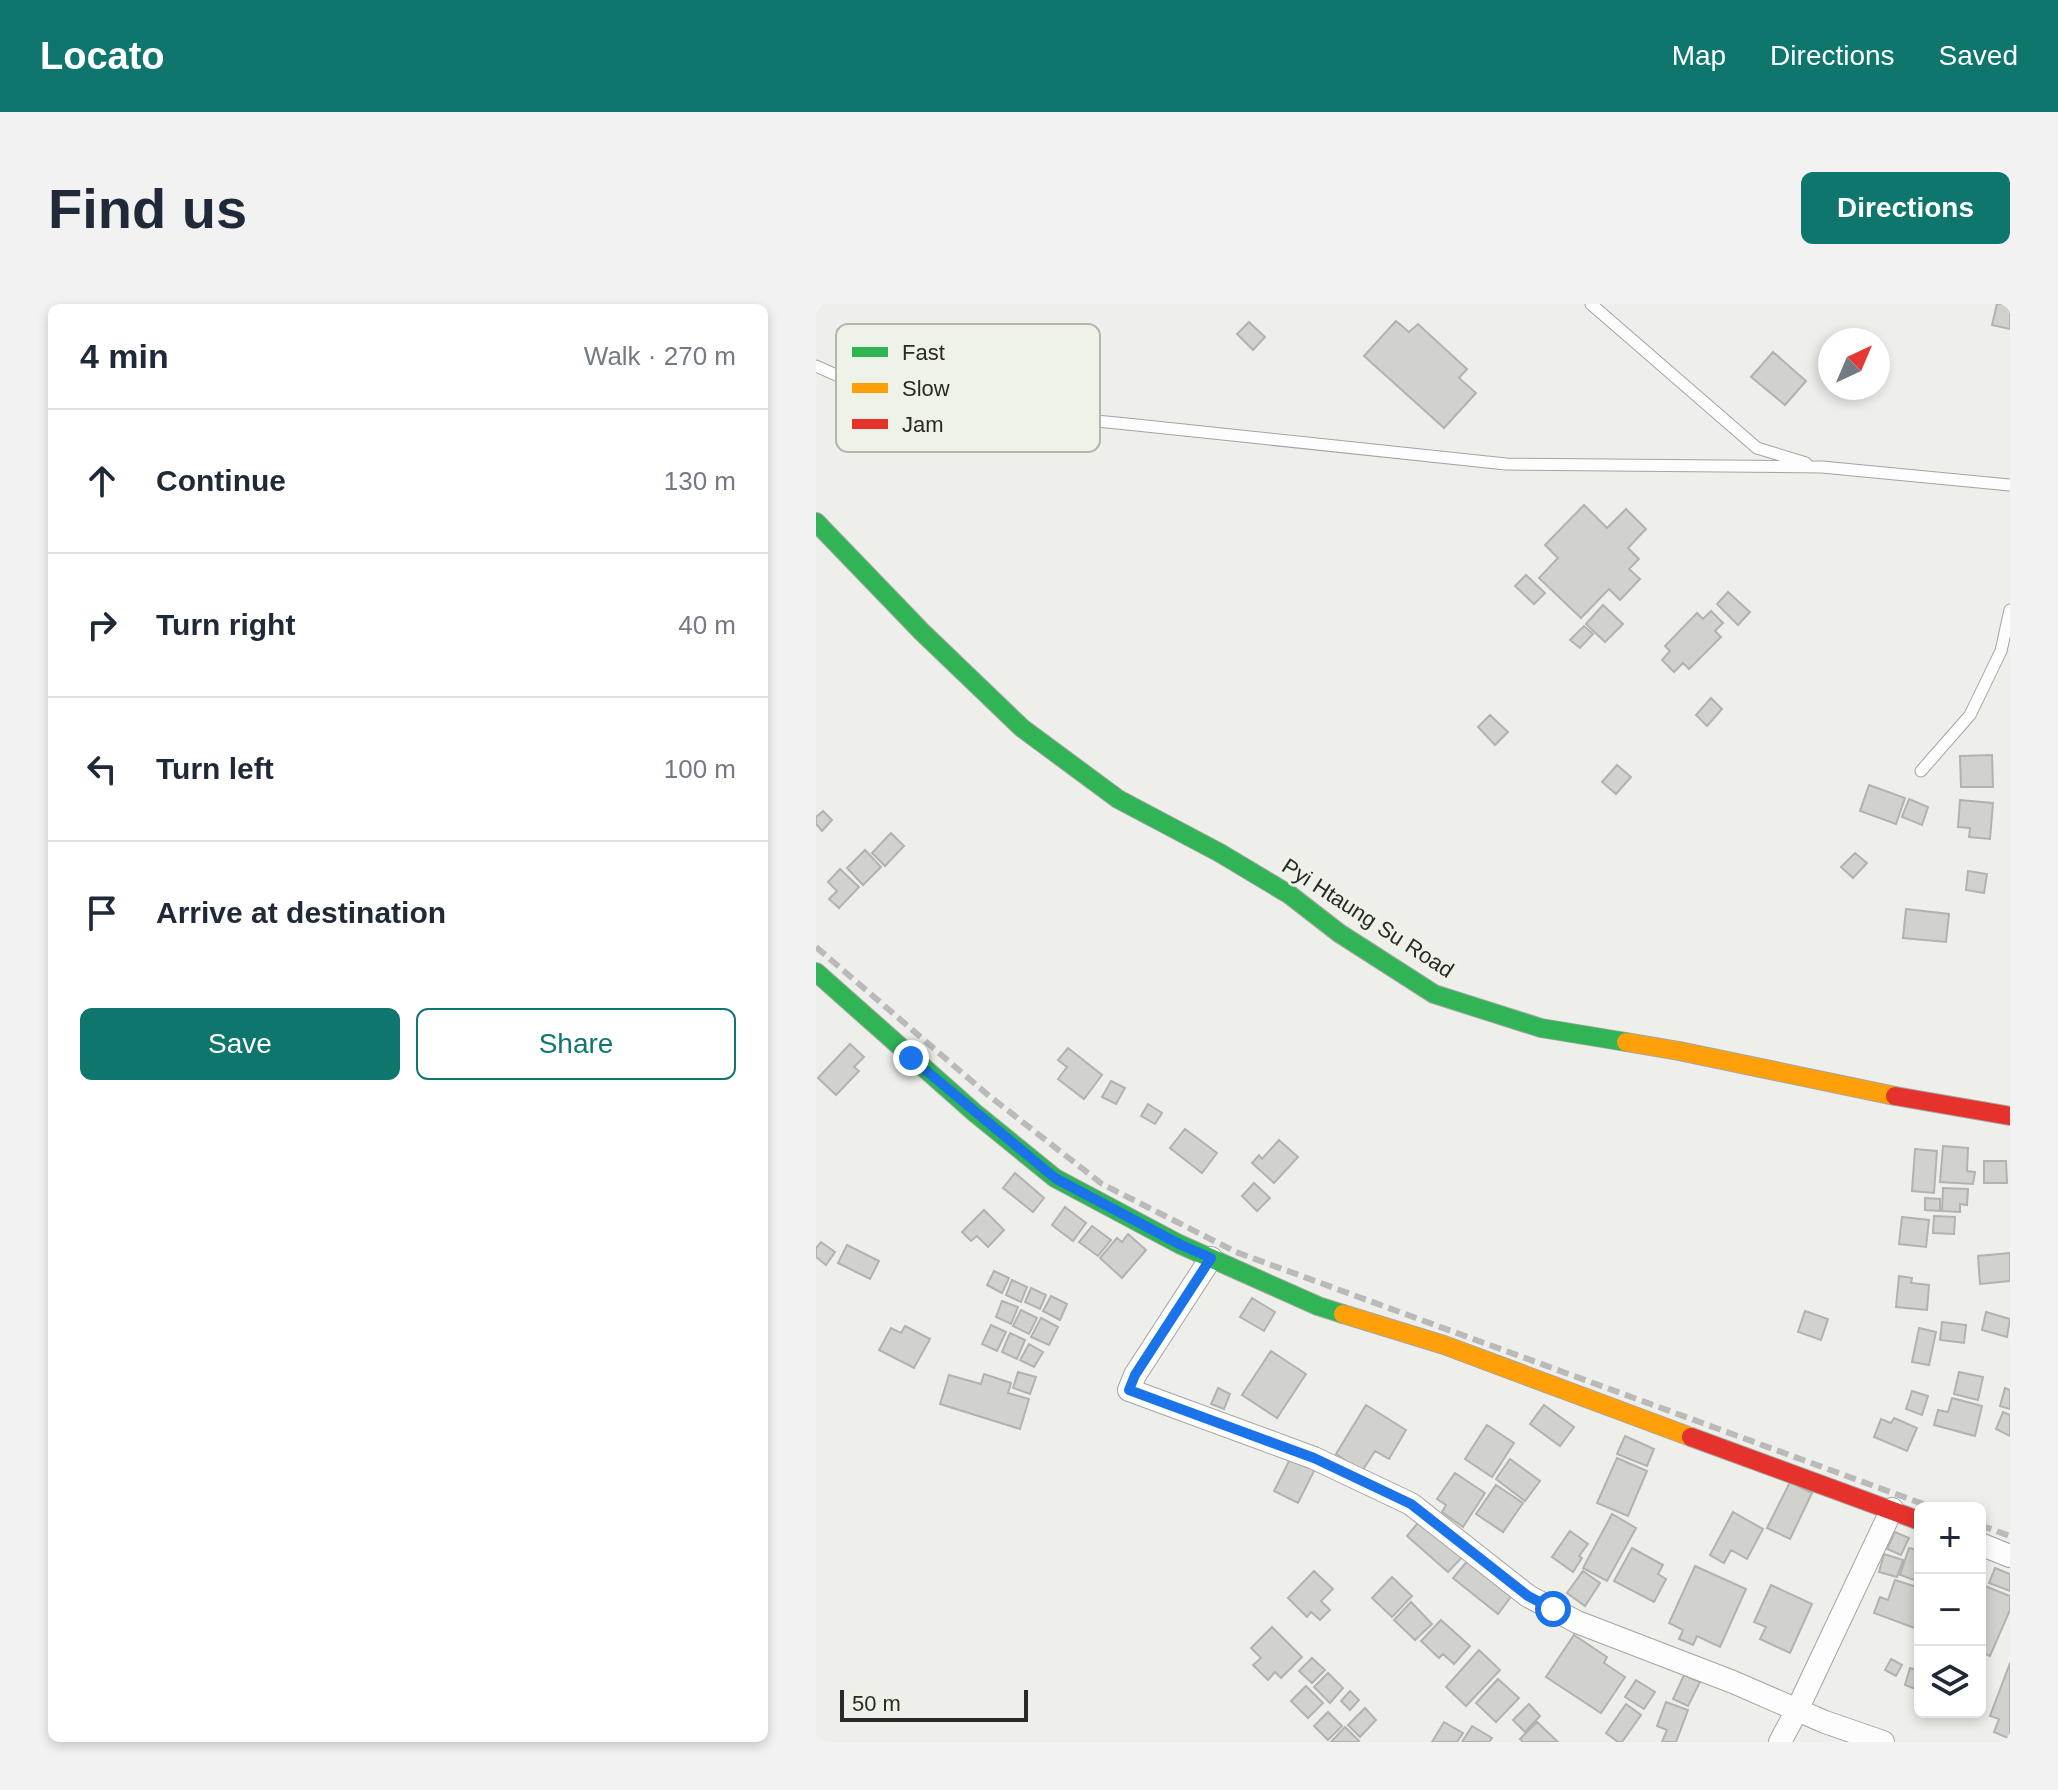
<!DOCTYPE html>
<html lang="en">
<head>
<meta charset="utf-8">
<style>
  :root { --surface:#fff; --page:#f2f2f3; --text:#1f2937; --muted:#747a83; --line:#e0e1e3; --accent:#0f766e }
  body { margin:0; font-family:Helvetica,sans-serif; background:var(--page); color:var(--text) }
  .controls { position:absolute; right:24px; bottom:24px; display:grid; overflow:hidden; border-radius:12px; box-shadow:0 4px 12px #0003 }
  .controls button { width:72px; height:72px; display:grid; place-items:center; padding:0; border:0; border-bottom:2px solid var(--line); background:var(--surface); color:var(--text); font:40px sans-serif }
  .compass { position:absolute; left:1002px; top:24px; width:72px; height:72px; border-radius:50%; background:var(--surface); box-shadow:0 4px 12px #0003; rotate:44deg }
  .scale { position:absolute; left:24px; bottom:20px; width:188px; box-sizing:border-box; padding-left:8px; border:4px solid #292a26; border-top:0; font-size:22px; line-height:28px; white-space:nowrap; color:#292a26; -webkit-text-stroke:6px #eff2e7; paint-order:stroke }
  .stop { position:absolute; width:24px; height:24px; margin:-18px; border:6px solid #1a73e8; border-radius:50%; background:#fff }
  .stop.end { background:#1a73e8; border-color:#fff; box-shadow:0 2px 8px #0008 }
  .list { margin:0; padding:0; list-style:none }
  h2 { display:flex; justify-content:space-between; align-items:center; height:104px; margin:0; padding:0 32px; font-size:34px }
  h2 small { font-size:26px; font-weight:400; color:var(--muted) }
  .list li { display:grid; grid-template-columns:52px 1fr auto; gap:24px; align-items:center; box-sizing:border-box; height:144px; padding:0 32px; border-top:2px solid var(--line) }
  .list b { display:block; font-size:30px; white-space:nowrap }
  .list em { font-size:26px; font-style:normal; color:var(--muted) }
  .actions { display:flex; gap:16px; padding:24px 32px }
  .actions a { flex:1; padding:18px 0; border:2px solid var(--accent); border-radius:12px; text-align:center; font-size:28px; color:var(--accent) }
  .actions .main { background:var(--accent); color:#fff }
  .icon { flex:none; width:44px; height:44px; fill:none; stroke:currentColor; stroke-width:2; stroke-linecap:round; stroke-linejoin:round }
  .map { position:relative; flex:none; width:1194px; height:1438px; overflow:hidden; border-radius:12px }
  header { display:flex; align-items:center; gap:48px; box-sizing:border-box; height:112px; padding:0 40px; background:var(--accent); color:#fff }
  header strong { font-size:38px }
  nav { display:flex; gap:44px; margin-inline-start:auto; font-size:28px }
  .intro { display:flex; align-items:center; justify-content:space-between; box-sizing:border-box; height:192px; padding:0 48px }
  h1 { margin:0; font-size:56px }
  .button { padding:20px 36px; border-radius:12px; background:var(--accent); color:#fff; font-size:28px; font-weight:700 }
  main { display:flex; gap:48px; padding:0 48px }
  aside { flex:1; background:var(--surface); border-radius:12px; box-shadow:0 4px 12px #0003 }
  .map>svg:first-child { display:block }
</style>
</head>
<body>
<header>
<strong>Locato</strong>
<nav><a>Map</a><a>Directions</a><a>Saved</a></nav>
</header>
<div class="intro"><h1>Find us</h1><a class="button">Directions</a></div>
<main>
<aside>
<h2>4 min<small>Walk · 270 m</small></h2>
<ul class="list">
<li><svg class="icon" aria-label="ahead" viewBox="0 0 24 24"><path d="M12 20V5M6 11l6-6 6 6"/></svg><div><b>Continue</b></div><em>130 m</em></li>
<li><svg class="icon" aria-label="right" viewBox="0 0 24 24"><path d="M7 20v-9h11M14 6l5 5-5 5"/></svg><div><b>Turn right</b></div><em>40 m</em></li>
<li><svg class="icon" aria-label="left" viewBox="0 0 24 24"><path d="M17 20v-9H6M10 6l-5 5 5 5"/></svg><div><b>Turn left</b></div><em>100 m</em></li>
<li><svg class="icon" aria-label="arrive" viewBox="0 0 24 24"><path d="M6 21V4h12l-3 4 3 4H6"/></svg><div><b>Arrive at destination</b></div></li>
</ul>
<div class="actions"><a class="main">Save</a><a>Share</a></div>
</aside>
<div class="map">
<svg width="1194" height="1438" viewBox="0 0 1194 1438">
  <rect width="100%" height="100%" fill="#eeefea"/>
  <!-- building -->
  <path fill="#d1d2ce" stroke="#b2b3af" stroke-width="2" d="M 1181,0 L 1194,0 L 1194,25 L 1176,21 Z
    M 580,17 L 593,28 L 602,20 L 651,65 L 643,74 L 660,89 L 628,124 L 548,52 Z
    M 433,18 L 449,33 L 437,46 L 421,30 Z
    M 957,48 L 990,77 L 969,101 L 935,73 Z
    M 768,201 L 791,224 L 810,205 L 830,225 L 812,244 L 823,255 L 813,265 L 824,275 L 804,296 L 793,285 L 765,314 L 723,274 L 742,254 L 729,241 Z
    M 710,271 L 729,289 L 718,300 L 699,282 Z
    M 912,288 L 934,308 L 922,321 L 901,300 Z
    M 787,301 L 807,320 L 789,338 L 770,320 Z
    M 895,307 L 907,319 L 899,327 L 905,333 L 873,365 L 867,359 L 858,368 L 846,356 L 854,347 L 849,342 L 881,309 L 887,315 Z
    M 768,322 L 777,330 L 764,344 L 754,336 Z
    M 895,394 L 906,405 L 891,422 L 880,411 Z
    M 674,411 L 692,428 L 679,441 L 662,423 Z
    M 1176,451 L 1177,483 L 1145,483 L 1144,452 Z
    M 801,461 L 815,473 L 800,490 L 786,478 Z
    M 1053,481 L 1089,494 L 1080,520 L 1044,507 Z
    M 1093,495 L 1112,503 L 1106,521 L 1086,513 Z
    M 1144,496 L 1177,499 L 1174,535 L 1153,533 L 1154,524 L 1142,523 Z
    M 7,507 L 16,516 L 6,527 L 0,520 L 0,513 Z
    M 75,529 L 88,542 L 69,562 L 56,549 Z
    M 49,546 L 65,563 L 47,581 L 31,564 Z
    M 1039,549 L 1051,559 L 1037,574 L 1025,563 Z
    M 24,565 L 43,583 L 23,604 L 13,595 L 21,587 L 12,578 Z
    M 1152,567 L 1171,570 L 1168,589 L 1150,586 Z
    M 1090,605 L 1133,610 L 1130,638 L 1087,634 Z
    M 34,740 L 48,753 L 38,763 L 43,767 L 20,791 L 2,774 Z
    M 252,744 L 286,771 L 268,795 L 242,775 L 251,763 L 242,756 Z
    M 295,777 L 309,784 L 300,800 L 286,793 Z
    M 332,800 L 346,809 L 339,820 L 325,812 Z
    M 369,825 L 401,849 L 386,869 L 354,844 Z
    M 463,836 L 482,853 L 458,879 L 436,859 L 443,851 L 446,855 Z
    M 1127,842 L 1152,844 L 1151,867 L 1159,868 L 1157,880 L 1124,878 Z
    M 1099,845 L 1121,847 L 1118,889 L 1096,887 Z
    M 1168,857 L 1190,857 L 1191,879 L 1168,879 Z
    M 199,869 L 228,894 L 217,908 L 187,884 Z
    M 438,879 L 454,894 L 441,907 L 426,892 Z
    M 1127,884 L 1152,885 L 1151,901 L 1144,900 L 1144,908 L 1126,907 Z
    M 1109,894 L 1124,895 L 1124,907 L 1109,906 Z
    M 249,903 L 270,919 L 257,937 L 236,921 Z
    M 168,906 L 188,926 L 172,943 L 161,932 L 155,937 L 146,928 Z
    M 1118,912 L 1139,913 L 1138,930 L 1117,929 Z
    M 1086,913 L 1113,916 L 1110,943 L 1083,940 Z
    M 276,922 L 295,936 L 282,952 L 263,938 Z
    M 312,930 L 330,946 L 306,974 L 284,954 L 301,934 L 306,938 Z
    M 5,938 L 19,948 L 10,961 L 0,953 L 0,944 Z
    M 31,941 L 63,957 L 54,975 L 22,959 Z
    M 1194,949 L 1194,977 L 1164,980 L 1162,952 Z
    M 178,967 L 193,974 L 186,989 L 171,981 Z
    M 1083,972 L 1096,974 L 1095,979 L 1113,981 L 1111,1006 L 1080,1003 Z
    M 196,976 L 211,983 L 205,998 L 190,991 Z
    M 215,984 L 230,991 L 224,1005 L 209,998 Z
    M 235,992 L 251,1000 L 244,1016 L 227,1007 Z
    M 436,994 L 459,1008 L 448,1027 L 424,1013 Z
    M 186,997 L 202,1003 L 195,1020 L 180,1013 Z
    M 205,1006 L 221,1014 L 213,1030 L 197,1022 Z
    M 989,1007 L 1012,1015 L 1005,1036 L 982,1028 Z
    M 1170,1008 L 1194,1015 L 1191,1033 L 1166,1026 Z
    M 225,1014 L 242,1023 L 233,1041 L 215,1033 Z
    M 1126,1018 L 1150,1021 L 1148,1039 L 1124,1036 Z
    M 175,1021 L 190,1028 L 181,1047 L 166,1040 Z
    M 89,1022 L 114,1035 L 98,1064 L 63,1046 L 75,1024 L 85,1029 Z
    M 1103,1024 L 1120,1028 L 1113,1061 L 1096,1058 Z
    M 194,1029 L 209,1036 L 201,1055 L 186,1048 Z
    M 213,1040 L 227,1048 L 218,1063 L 204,1056 Z
    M 455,1047 L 490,1070 L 461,1114 L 426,1091 Z
    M 202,1068 L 220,1073 L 214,1090 L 197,1084 Z
    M 1143,1068 L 1167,1073 L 1162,1096 L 1138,1090 Z
    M 168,1070 L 195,1079 L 192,1089 L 213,1095 L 204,1125 L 124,1100 L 133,1071 L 165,1080 Z
    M 402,1084 L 414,1090 L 408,1105 L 395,1100 Z
    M 1189,1084 L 1194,1086 L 1194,1105 L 1184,1102 Z
    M 1096,1087 L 1112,1092 L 1106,1111 L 1090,1105 Z
    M 1136,1094 L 1166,1102 L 1159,1132 L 1118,1121 L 1122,1106 L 1132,1108 Z
    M 550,1101 L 590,1126 L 573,1155 L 559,1147 L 546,1167 L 520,1150 Z
    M 728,1101 L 758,1123 L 744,1142 L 714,1120 Z
    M 1187,1108 L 1194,1111 L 1194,1132 L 1180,1125 Z
    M 1078,1114 L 1101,1124 L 1091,1147 L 1058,1133 L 1065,1115 L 1075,1119 Z
    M 671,1121 L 698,1139 L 676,1173 L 649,1155 Z
    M 809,1132 L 838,1145 L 831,1162 L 801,1150 Z
    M 476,1151 L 500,1163 L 482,1199 L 458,1187 Z
    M 801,1154 L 831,1167 L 812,1212 L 781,1199 Z
    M 694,1155 L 724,1177 L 709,1197 L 680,1175 Z
    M 639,1169 L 669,1189 L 647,1223 L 626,1208 L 630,1201 L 621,1195 Z
    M 974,1178 L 996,1189 L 974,1235 L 951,1224 Z
    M 680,1181 L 707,1199 L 687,1228 L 660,1210 Z
    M 917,1208 L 947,1225 L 931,1255 L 915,1246 L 908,1259 L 894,1251 Z
    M 796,1210 L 820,1224 L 791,1277 L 767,1264 Z
    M 606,1214 L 648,1251 L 632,1268 L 591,1232 Z
    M 754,1227 L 772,1240 L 763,1252 L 766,1254 L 757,1268 L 736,1253 Z
    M 1079,1228 L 1093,1234 L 1085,1251 L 1071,1245 Z
    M 1103,1238 L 1104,1238 L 1104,1278 L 1084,1271 L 1093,1244 L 1100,1246 Z
    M 816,1244 L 847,1261 L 842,1270 L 850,1275 L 838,1298 L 798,1277 Z
    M 1068,1250 L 1087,1256 L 1081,1273 L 1063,1268 Z
    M 653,1255 L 697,1290 L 682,1310 L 637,1274 Z
    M 879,1262 L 930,1285 L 904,1343 L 881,1332 L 877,1341 L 863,1335 L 867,1326 L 853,1319 Z
    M 1179,1264 L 1194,1270 L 1194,1287 L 1173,1279 Z
    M 498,1267 L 517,1285 L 505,1297 L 514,1306 L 504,1316 L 495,1308 L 491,1313 L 472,1294 Z
    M 767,1267 L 784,1279 L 769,1302 L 751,1289 Z
    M 576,1273 L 596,1292 L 576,1313 L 556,1294 Z
    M 1079,1276 L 1104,1284 L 1104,1326 L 1058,1309 L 1064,1293 L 1072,1296 Z
    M 955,1281 L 996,1300 L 974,1349 L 944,1335 L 950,1323 L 938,1318 Z
    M 1169,1282 L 1194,1292 L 1194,1306 L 1174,1352 L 1164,1348 L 1164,1295 Z
    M 595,1298 L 616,1320 L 599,1336 L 578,1316 Z
    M 625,1316 L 654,1342 L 638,1360 L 627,1350 L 623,1354 L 605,1337 Z
    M 456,1323 L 486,1353 L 465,1374 L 459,1368 L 452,1376 L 437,1361 L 445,1354 L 435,1344 Z
    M 758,1331 L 791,1353 L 788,1359 L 809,1373 L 785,1409 L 730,1373 Z
    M 663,1346 L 684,1366 L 650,1402 L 630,1383 Z
    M 496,1354 L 509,1366 L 496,1379 L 483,1367 Z
    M 1075,1355 L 1086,1361 L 1080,1372 L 1069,1366 Z
    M 1194,1359 L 1194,1435 L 1178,1428 L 1183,1415 L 1174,1412 Z
    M 1094,1364 L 1103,1367 L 1104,1365 L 1104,1397 L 1099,1396 L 1102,1386 L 1089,1381 Z
    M 512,1369 L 527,1384 L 514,1399 L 498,1383 Z
    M 868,1371 L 884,1378 L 872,1402 L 857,1395 Z
    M 682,1375 L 703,1394 L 680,1418 L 660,1399 Z
    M 820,1376 L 839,1388 L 828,1405 L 809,1393 Z
    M 490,1382 L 507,1399 L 492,1414 L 475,1397 Z
    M 534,1387 L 543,1396 L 534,1406 L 525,1397 Z
    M 850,1398 L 872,1406 L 860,1438 L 846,1438 L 851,1426 L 841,1422 Z
    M 713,1400 L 724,1412 L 709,1428 L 697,1416 Z
    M 810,1400 L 825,1411 L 806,1438 L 802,1438 L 790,1429 Z
    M 549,1404 L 560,1416 L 544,1433 L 532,1421 Z
    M 512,1408 L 526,1422 L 512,1436 L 498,1422 Z
    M 628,1418 L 647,1429 L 641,1438 L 616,1438 Z
    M 721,1418 L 742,1438 L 707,1438 L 704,1435 Z
    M 656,1422 L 676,1434 L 673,1438 L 646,1438 Z
    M 529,1423 L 543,1437 L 542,1438 L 515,1438 Z"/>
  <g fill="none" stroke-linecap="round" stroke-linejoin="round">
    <!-- lane casing -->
    <g stroke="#a4a5a1" stroke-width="13">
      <path id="lane" d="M 775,0 L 941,144 L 990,159
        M 0,62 L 38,79 L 124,102 L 311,120 L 690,160 L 1006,163 L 1194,181
        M 1105,467 L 1154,411 L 1185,347 L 1194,306"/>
    </g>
    <!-- street casing -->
    <g stroke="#a4a5a1" stroke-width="24">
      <path id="street" d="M 395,954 L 319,1071 L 313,1086 L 498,1154 L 595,1200 L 712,1292 L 761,1318 L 917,1378 L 1009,1418 L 1067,1438
        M 1164,1240 L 1194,1252
        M 964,1438 L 981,1406 L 1076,1205"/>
    </g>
    <!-- fast casing -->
    <g stroke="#a4a5a1" stroke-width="20">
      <path id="fast" d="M 0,218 L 106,328 L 206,424 L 302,495 L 404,549 L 474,591 L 523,629 L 618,690 L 725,724 L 810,738
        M 0,668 L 159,809 L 239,874 L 363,940 L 502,1002 L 527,1010"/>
    </g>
    <!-- slow casing -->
    <g stroke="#a4a5a1" stroke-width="20">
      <path id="slow" d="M 810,738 L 863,747 L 1079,792
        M 527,1010 L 628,1041 L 875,1133"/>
    </g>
    <!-- jam casing -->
    <g stroke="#a4a5a1" stroke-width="20">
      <path id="jam" d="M 1079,792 L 1194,812
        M 875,1133 L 1104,1217"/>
    </g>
    <!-- lane -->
    <use href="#lane" stroke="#fcfdfc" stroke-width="11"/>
    <!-- street -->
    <use href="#street" stroke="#fcfdfc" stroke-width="22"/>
    <!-- fast -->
    <use href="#fast" stroke="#30b455" stroke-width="18"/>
    <!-- slow -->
    <use href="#slow" stroke="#ff9f0a" stroke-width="18"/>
    <!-- jam -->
    <use href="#jam" stroke="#e5322d" stroke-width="18"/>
    <!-- rail -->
    <path stroke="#bababa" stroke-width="6" stroke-dasharray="12 6" stroke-linecap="butt" d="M 0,643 L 172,791 L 286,880 L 420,948 L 1118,1204
      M 1164,1221 L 1194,1232"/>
  </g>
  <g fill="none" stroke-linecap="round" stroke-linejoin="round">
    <!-- route -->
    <path stroke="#1a73e8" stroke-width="10" d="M 95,754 L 239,874 L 363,940 L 395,954 L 319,1071 L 313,1086 L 498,1154 L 595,1200 L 712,1292 L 737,1305"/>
  </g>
  <g text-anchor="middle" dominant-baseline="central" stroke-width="6" stroke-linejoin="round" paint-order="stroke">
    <!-- street labels -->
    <g font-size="22" fill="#292a26" stroke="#eff2e7">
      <text transform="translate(552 614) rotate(33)">Pyi Htaung Su Road</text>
    </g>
  </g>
  <!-- legend -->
  <rect x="20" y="20" width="264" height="128" rx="12" fill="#eff2e7" stroke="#b4b6ad" stroke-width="2"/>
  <rect x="36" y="43" width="36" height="10" fill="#30b455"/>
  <rect x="36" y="79" width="36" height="10" fill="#ff9f0a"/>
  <rect x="36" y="115" width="36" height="10" fill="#e5322d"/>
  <g font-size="22" fill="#292a26">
    <text x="86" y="56">Fast</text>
    <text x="86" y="92">Slow</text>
    <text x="86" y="128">Jam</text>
  </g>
</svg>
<div class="controls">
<button>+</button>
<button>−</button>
<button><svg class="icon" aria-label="layers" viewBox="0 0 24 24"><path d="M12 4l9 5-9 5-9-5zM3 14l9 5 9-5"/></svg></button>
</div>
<svg class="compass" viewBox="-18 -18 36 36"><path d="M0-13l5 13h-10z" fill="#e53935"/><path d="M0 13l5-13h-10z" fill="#747a83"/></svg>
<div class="scale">50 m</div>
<div class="stop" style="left:737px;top:1305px"></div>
<div class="stop end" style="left:95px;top:754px"></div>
</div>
</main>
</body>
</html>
